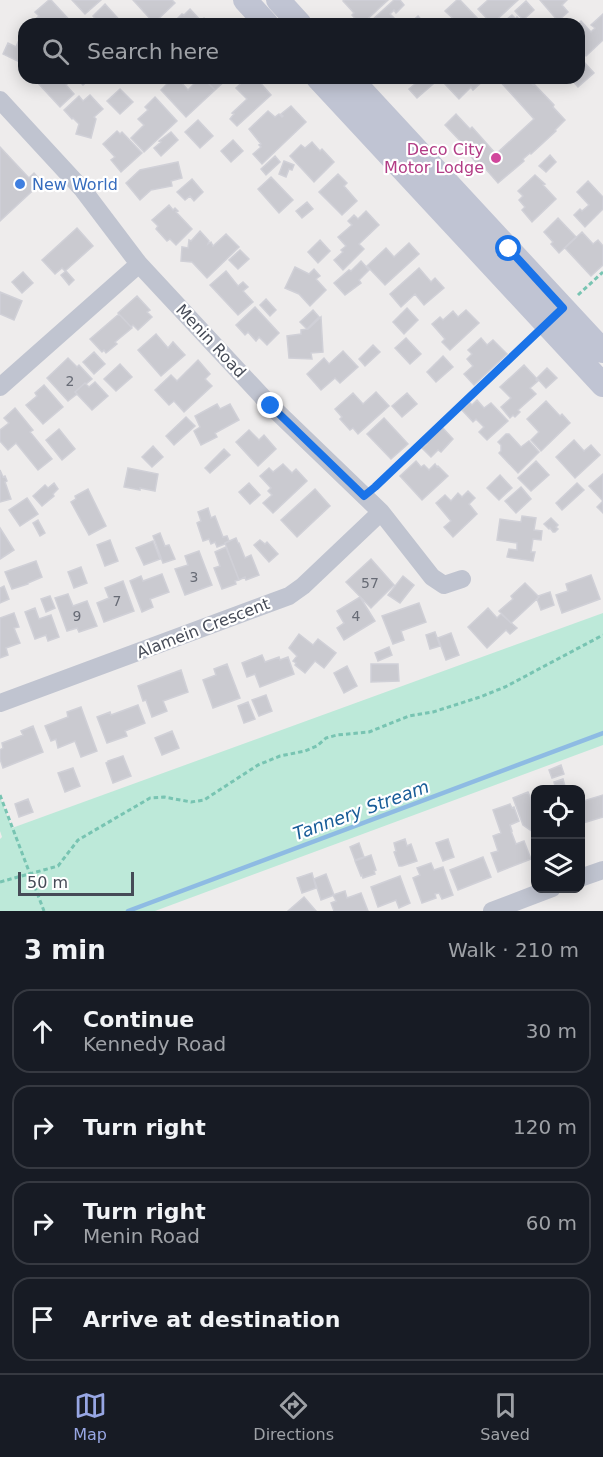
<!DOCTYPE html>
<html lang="en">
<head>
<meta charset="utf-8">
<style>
  :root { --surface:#171b24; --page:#20242c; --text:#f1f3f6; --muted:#9ea1a6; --line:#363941; --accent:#97a6e3 }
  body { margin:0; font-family:"DejaVu Sans",sans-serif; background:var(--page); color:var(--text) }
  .controls { position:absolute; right:18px; bottom:18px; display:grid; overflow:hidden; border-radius:12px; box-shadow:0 3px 15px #0003 }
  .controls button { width:54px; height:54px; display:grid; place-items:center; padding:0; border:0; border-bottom:2px solid var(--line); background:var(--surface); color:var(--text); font:30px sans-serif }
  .scale { position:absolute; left:18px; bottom:15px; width:116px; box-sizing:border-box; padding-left:6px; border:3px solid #464b57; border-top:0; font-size:16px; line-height:21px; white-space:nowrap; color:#464b57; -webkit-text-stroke:4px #fff; paint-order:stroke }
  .stop { position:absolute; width:18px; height:18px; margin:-14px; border:4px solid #1a73e8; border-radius:50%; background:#fff }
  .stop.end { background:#1a73e8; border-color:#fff; box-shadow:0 2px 6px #0008 }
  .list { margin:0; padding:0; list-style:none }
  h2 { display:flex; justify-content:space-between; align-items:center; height:78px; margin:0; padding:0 24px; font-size:26px }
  h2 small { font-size:20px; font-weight:400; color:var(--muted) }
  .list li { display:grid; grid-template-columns:39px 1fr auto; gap:18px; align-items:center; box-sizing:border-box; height:84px; margin:0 12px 12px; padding:0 12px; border:2px solid var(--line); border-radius:18px }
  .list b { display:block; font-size:22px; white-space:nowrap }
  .list p { margin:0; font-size:20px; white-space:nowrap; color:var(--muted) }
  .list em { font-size:20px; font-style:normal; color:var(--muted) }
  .icon { flex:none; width:33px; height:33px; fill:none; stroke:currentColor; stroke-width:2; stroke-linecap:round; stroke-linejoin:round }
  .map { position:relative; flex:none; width:603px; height:911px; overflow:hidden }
  .search { position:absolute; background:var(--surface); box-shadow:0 3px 15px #0003; left:18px; right:18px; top:18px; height:66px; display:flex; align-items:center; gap:15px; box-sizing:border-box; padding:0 21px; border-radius:18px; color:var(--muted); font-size:22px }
  .sheet { height:462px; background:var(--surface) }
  nav { display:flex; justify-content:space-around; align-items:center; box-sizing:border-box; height:84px; border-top:2px solid var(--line); background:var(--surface); font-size:16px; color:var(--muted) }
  nav a { display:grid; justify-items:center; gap:3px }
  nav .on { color:var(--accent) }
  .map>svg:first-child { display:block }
</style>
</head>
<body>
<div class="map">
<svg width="603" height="911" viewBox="0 0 603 911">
  <rect width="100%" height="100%" fill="#eeecec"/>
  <!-- green -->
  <path fill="#bde9d9" d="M 603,613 L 603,745 L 155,911 L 0,911 L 0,839 L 2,837 L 0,831 L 0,797 L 12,828 Z"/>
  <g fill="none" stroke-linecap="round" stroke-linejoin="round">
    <!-- stream -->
    <path stroke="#8ebbe3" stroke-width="4.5" d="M 128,911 L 603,733"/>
  </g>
  <!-- building -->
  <path fill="#cacad0" stroke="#d0d0d7" stroke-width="1.5" d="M 49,0 L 51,0 L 73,24 L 31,23 L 39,16 L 35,12 Z
    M 72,0 L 101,0 L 85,14 Z
    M 133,0 L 172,0 L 175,3 L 154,23 Z
    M 345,0 L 388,0 L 362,24 L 360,24 L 352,15 L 354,13 L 343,1 Z
    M 394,0 L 400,0 L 404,5 L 396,13 L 394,10 L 390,14 L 400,24 L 372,24 L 370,22 Z
    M 457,0 L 460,0 L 479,20 L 474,24 L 459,24 L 445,11 Z
    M 488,0 L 518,0 L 492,24 L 478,9 Z
    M 540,0 L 567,0 L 562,5 L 568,12 L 558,21 Z
    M 526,1 L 534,10 L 523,20 L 515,11 Z
    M 105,4 L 123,24 L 100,24 L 93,16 Z
    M 190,9 L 201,21 L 204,18 L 209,24 L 176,24 L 174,22 L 182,14 L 184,15 Z
    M 603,14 L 603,40 L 586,56 L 579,48 L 579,24 L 578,24 L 581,21 L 591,32 L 595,28 L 591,25 Z
    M 512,15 L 516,19 L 517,17 L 524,24 L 501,24 Z
    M 418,16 L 425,24 L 409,24 Z
    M 22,33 L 24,34 L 24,64 L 3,54 L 8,43 L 16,47 Z
    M 584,62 L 594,73 L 578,87 L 570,78 L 579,78 L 579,66 Z
    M 42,78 L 67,78 L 70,81 L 66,85 L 74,94 L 60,107 L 38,83 L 43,79 Z
    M 76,78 L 89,78 L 90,79 L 83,85 Z
    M 173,78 L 177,78 L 188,90 L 200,78 L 203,78 L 215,90 L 186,117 L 161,90 Z
    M 203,78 L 228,78 L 215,90 Z
    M 247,78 L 256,78 L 271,95 L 237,126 L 230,119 L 234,114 L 232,113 L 247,99 L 236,88 Z
    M 410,78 L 440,78 L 417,98 L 409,89 L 415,84 Z
    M 452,78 L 486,78 L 473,90 L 471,87 L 459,99 L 445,84 Z
    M 497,78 L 526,78 L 533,85 L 534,84 L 554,105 L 553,107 L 565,120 L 555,130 L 556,131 L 531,154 L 530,153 L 523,159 L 524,161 L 498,183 L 484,167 L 482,169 L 465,150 L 467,148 L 445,125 L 456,114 L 470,129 L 472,127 L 496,154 L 534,119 Z
    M 120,89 L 133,102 L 120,114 L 107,101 Z
    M 90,95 L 103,109 L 94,117 L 96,119 L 91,138 L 76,134 L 79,124 L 73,118 L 72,119 L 64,110 L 79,96 L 83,101 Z
    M 155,97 L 177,121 L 144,152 L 131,138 L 144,125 L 138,119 L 148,110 L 145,107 Z
    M 291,106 L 306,122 L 262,164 L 253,154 L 261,147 L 259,145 L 261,144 L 249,129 L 268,111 L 275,117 L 279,114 L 282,117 L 283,116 L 281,114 Z
    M 198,120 L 213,136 L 200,148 L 185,132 Z
    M 117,131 L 120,134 L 122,132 L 142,153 L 121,172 L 111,160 L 115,157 L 103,144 Z
    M 171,132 L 178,140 L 161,156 L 154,148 L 161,142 L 159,141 Z
    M 233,140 L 243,151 L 231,162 L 221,151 Z
    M 312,142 L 320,151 L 322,149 L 334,162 L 314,182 L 290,156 L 301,145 L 305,148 Z
    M 0,147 L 29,178 L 34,173 L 42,182 L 0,221 Z
    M 550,155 L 556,162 L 546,172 L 539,166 Z
    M 275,156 L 280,162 L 266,175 L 261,169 Z
    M 284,161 L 294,165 L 292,170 L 289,169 L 286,177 L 279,174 Z
    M 178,162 L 182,178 L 171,181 L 172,186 L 151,190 L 140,200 L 126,183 L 140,170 Z
    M 338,174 L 347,183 L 344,186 L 357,201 L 342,215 L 319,192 Z
    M 535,175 L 545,184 L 543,185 L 556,199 L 532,222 L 522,210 L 525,207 L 519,200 L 523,196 L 518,191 Z
    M 271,177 L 293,200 L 279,213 L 258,189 Z
    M 192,179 L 203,192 L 194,201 L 190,196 L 185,200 L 177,192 Z
    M 588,181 L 603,197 L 603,209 L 585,227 L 574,215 L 580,209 L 582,211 L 589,205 L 577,192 Z
    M 307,202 L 313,209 L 302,218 L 296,211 Z
    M 169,205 L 173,210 L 175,208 L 178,211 L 176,212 L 192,229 L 176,245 L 170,239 L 167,241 L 156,229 L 158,226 L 152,220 Z
    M 366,211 L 379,225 L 359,244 L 364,249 L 343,270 L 334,260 L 343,252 L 341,250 L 346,246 L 338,237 L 352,225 L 348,221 L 354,215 L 358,219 Z
    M 558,218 L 576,237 L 559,253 L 551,244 L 553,242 L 544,232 Z
    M 77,228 L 93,246 L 65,271 L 62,268 L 55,274 L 42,260 Z
    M 200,231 L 209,241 L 208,244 L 211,242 L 213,246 L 226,234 L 239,247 L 207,278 L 192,262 L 181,261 L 182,247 L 188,248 L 189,240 L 191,241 Z
    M 582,232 L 593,244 L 598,240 L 603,246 L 603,265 L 591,276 L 565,248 Z
    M 320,240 L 330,251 L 318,263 L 308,252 Z
    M 409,243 L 419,254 L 385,285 L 367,266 L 386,248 L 394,257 Z
    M 240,250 L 249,259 L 238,269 L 229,260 Z
    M 361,261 L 369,270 L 359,280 L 361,283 L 345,295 L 334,283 L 349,270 L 351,271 Z
    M 295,267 L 309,274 L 314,269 L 320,276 L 316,279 L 326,290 L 310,306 L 299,294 L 285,288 Z
    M 419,268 L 431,282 L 435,278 L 444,288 L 424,305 L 415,294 L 401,307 L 390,294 Z
    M 66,271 L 74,280 L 69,285 L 61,275 Z
    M 226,271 L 238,286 L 243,282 L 248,287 L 243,291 L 253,302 L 238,315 L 210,285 Z
    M 23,272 L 33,283 L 22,293 L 12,282 Z
    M 0,292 L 22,301 L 14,320 L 0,314 Z
    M 137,296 L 150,310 L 147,312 L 152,317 L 138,330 L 133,325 L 131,327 L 118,313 Z
    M 266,299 L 276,310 L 270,316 L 260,305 Z
    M 255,307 L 279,333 L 267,345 L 259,337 L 256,341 L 248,332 L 245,335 L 236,325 Z
    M 407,308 L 418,320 L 404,334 L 393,322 Z
    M 313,310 L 319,317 L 307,329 L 300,322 Z
    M 466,310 L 479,323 L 450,350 L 442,342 L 445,339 L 432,324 L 440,317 L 443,320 L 453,311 L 458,317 Z
    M 119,314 L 132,328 L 115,342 L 117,344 L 106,353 L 104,350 L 102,352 L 90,339 Z
    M 321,317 L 323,352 L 311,353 L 312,359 L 289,358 L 287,336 L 301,334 L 301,330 L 308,329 Z
    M 156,334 L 168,348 L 173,342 L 185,355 L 161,376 L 138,350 Z
    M 406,338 L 421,354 L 410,364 L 395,348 Z
    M 481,338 L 487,345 L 493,340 L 507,354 L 474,385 L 464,374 L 473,366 L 467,359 L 472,354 L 468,350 Z
    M 373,345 L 380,352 L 365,366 L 359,359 Z
    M 343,351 L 358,367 L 340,383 L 335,378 L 321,390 L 307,374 L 324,358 L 329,364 Z
    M 94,352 L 105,364 L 94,374 L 83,362 Z
    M 443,356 L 453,367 L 436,382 L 427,372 Z
    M 68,358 L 77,367 L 79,365 L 92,379 L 86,384 L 85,383 L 75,392 L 77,394 L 68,401 L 47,378 Z
    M 198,360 L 210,374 L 205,379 L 212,386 L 184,412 L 174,401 L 169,405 L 155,390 L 171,375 L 177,381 Z
    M 120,364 L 132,377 L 116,391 L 104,379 Z
    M 524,365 L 537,379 L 536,380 L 538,381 L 530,388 L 536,394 L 518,410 L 520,412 L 515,417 L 513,415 L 510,418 L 501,407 L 511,398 L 500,387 Z
    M 547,368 L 557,378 L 546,388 L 537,378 Z
    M 95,382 L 108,396 L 92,410 L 75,392 L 85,383 L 89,387 Z
    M 44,385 L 63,407 L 43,424 L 26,405 L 37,396 L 35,393 Z
    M 376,392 L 389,406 L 358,434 L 353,428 L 350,430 L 340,419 L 342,417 L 335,409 L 353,393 L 363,404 Z
    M 407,393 L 417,404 L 402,417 L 392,406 Z
    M 477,400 L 484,408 L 491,403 L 508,421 L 487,440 L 479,432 L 484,427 L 476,419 L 473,422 L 462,410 L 470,403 L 472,405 Z
    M 546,401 L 560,416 L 562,414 L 570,423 L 541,451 L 531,440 L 539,432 L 527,419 Z
    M 217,404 L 220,409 L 230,404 L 239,420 L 215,433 L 217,437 L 201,445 L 194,431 L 200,427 L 195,416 Z
    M 15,408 L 33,430 L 30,432 L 52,459 L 38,470 L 16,443 L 8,450 L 0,441 L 0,430 L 9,423 L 4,418 Z
    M 186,417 L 195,426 L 174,445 L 166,436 Z
    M 384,418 L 408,444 L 391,459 L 367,434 Z
    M 441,426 L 453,439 L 441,452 L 438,450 L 431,457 L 422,448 L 427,444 L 425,441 Z
    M 59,429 L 75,449 L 62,460 L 46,440 Z
    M 249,430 L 259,440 L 264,435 L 276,449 L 258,466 L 236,442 Z
    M 506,434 L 509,434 L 521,447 L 529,441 L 539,452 L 518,473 L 499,453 L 501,451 L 501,445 L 498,442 Z
    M 574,440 L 584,451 L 591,445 L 600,455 L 575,478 L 556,457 Z
    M 153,446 L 163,457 L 152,467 L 142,457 Z
    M 224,449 L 230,455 L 210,473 L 205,468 Z
    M 416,461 L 421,467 L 424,465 L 429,470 L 435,464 L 437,467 L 438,466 L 448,476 L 422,500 L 400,476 Z
    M 536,461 L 549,475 L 531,491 L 518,478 Z
    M 283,464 L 292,473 L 296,469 L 307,481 L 273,513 L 263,503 L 272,495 L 268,491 L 271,488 L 260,476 L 269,468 L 273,472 Z
    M 128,468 L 158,474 L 155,491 L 140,488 L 140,490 L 124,487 Z
    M 0,470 L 3,477 L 5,476 L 7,481 L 5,482 L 11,499 L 0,502 Z
    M 603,474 L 603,513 L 597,507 L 603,501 L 589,486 Z
    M 500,475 L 512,488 L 499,500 L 487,488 Z
    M 54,483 L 58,489 L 53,494 L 54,496 L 42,506 L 33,496 L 45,485 L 48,488 Z
    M 249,483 L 260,495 L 250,504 L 239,492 Z
    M 577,483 L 584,490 L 562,510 L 556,503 Z
    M 521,487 L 531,499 L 516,513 L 505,501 Z
    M 88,489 L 106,526 L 89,535 L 71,502 L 76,499 L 75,496 Z
    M 315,489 L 330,506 L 297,537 L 281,520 Z
    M 468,491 L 475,498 L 469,504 L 477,514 L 453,537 L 444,527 L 451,521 L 436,503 L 445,495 L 451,501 L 458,493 L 462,497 Z
    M 27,498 L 38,514 L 20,526 L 9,510 Z
    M 208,508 L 211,518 L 215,516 L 223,537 L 227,536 L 229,541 L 225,543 L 225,544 L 217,547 L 215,542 L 211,544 L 209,539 L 203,541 L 197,523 L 201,521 L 198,512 Z
    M 522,516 L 536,518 L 534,530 L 542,531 L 541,540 L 533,539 L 531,552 L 535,552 L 533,561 L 507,557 L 509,549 L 517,550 L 517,543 L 497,540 L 500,519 L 521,522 Z
    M 551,518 L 558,525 L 556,527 L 558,529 L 555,532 L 553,532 L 550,528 L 549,529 L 544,524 Z
    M 38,520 L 45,533 L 40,536 L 33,523 Z
    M 0,528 L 14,550 L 0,559 Z
    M 160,533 L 165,546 L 169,545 L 175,559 L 163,563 L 153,536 Z
    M 236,538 L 238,543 L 239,543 L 245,558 L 251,555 L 259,575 L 246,580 L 245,577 L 239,580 L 225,543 Z
    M 110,540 L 118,561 L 105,566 L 97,545 Z
    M 260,540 L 265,544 L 267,542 L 278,554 L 269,562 L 254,545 Z
    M 153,541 L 160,559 L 144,565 L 136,548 Z
    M 226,547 L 239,580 L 235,581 L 236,584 L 222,589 L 214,568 L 220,566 L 215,552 Z
    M 199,551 L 212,585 L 185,595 L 175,569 L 188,565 L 185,556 Z
    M 371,559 L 394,585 L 371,608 L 346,582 Z
    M 36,561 L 42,577 L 28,583 L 28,584 L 12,589 L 5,572 Z
    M 81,567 L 87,583 L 74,588 L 68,572 Z
    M 162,574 L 169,592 L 150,599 L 153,607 L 142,612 L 130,581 L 141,576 L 143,581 Z
    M 591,575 L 600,599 L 562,613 L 556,595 L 568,591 L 566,584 Z
    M 403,576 L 414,585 L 400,603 L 388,595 Z
    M 123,581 L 134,611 L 104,622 L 97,603 L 109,598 L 105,588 Z
    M 525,583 L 539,597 L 511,623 L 499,611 L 513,599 L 511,596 Z
    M 4,586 L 9,599 L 0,603 L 0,588 Z
    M 550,592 L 554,605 L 541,610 L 537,599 L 539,597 L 538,596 Z
    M 68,594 L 73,606 L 87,601 L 97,626 L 79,632 L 77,628 L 67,631 L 55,598 Z
    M 50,596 L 55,608 L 46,612 L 41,599 Z
    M 360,597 L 375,621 L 344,640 L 337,628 L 344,623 L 337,611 Z
    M 419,603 L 426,622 L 401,631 L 404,640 L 393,644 L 382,616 Z
    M 35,608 L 39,619 L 51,615 L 59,637 L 48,641 L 46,635 L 35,639 L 25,612 Z
    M 488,608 L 497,618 L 501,614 L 517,628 L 510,634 L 506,630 L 487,648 L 468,627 Z
    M 14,613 L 19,627 L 14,628 L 20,643 L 6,648 L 8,655 L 0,658 L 0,618 Z
    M 435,632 L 440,646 L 430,649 L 426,635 Z
    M 451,633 L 459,655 L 446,660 L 438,638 Z
    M 299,634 L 313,645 L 318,639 L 336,653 L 324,668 L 315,661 L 305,673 L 295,665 L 296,663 L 293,661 L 297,656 L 289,648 Z
    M 389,647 L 392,655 L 378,661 L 375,653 Z
    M 262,655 L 265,662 L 279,657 L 280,660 L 288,657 L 294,674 L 260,687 L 255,674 L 247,677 L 242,663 Z
    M 227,664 L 240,698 L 213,708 L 203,680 L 216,675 L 214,669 Z
    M 371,664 L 398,664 L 399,681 L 371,682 Z
    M 347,666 L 357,686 L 344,693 L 334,673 Z
    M 181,670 L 188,692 L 163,701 L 167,711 L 152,717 L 146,700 L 143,701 L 138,686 Z
    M 266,695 L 272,711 L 259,716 L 252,700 Z
    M 248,702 L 255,719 L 244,723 L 238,706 Z
    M 138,705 L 145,723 L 125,731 L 127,736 L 107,743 L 97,717 L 110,712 L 111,715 Z
    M 81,707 L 97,751 L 81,757 L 75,741 L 58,748 L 56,739 L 51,741 L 45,726 L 68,717 L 67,712 Z
    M 33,726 L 43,752 L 3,768 L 0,759 L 0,750 L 3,748 L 2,743 L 23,735 L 21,731 Z
    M 172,731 L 179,748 L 162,755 L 155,738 Z
    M 123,756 L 131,776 L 113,783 L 106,763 L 108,762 L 108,761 Z
    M 561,765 L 564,774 L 552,778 L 549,770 Z
    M 73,768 L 80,786 L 65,792 L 58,773 Z
    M 563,779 L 566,790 L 556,790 L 554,782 Z
    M 528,792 L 536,810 L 536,834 L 523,825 L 513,798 Z
    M 603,795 L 603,817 L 580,824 L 580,802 Z
    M 28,799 L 33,812 L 19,817 L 15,804 Z
    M 510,804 L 512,808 L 514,807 L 519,821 L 510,825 L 512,831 L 511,831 L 516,844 L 524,841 L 531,859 L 498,872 L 491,853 L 498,851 L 493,836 L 501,833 L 493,810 Z
    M 405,839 L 407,846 L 411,844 L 417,861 L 402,866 L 399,866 L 394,852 L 396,851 L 394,843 Z
    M 448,839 L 454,857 L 443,861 L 436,843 Z
    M 359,843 L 364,857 L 355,860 L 350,847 Z
    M 371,855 L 376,870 L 374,871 L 375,874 L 363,878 L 362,875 L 361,876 L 355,861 Z
    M 483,857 L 491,877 L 458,890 L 450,870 Z
    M 431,863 L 434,870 L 443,867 L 453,895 L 442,899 L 439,893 L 435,894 L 436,898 L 422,903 L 413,878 L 420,875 L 417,868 Z
    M 312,873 L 316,888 L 302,893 L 297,878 Z
    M 326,874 L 334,895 L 321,900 L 314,879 Z
    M 400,876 L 410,903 L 399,908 L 396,900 L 378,907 L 371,887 Z
    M 345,891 L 347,898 L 361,893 L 368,911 L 334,911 L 331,903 L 336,901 L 333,895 Z
    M 304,897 L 316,911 L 288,911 Z"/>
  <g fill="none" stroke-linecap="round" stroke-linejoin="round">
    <!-- path -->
    <path stroke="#78c4b2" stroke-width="3" stroke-dasharray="4.5 3" stroke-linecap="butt" d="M 578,295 L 603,272
      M 375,487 L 534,336
      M 0,795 L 44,911
      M 0,882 L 58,866 L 78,840 L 150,798 L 164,797 L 191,802 L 204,800 L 258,765 L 280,756 L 305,751 L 317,746 L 326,738 L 337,735 L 369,732 L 409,716 L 433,712 L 480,697 L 505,687 L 603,635"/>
    <!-- street -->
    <path stroke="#c0c4d0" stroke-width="18" d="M 0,100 L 83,190 L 139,264 L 271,406 L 381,512 L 432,577 L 444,585 L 462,579
      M 0,387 L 139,264
      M 0,703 L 289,596 L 303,586 L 381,512
      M 580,878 L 603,870
      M 492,911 L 552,888"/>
    <!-- secondary -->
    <path stroke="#c0c4d3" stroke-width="24" d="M 245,0 L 267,24
      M 278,0 L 300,24
      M 318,78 L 603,385
      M 350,78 L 603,351"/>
  </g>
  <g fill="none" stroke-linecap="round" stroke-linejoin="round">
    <!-- route -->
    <path stroke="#1a73e8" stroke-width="8" d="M 271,406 L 364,496 L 375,487 L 563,308 L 509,249"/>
  </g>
  <!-- markers -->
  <circle fill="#d1479c" stroke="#fff" stroke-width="2" cx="496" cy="158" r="6"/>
  <circle fill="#3f7fe0" stroke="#fff" stroke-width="2" cx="20" cy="184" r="6"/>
  <g text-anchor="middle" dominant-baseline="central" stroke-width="4.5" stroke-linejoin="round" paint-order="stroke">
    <!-- number labels -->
    <g font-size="14" fill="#676b75">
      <text x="70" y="381">2</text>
      <text x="194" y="577">3</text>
      <text x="370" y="583">57</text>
      <text x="117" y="601">7</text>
      <text x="77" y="616">9</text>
      <text x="356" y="616">4</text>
    </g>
    <!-- hotel labels -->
    <g font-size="16" fill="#b23c85" stroke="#fff" text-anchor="end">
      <text x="484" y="149">Deco City<tspan x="484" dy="18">Motor Lodge</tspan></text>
    </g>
    <!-- shop labels -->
    <g font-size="16" fill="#366cbe" stroke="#fff" text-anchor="start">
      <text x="32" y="184">New World</text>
    </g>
    <!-- street labels -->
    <g font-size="16" fill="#464b57" stroke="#fff">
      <text transform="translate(211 341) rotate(47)">Menin Road</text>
      <text transform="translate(203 628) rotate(-21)">Alamein Crescent</text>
    </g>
    <!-- water labels -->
    <g font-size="18" font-style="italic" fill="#195d98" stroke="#fff">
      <text transform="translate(361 810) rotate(-20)">Tannery Stream</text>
    </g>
  </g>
</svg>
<div class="controls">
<button><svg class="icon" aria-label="locate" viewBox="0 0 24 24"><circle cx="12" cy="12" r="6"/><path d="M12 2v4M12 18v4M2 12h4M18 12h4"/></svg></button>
<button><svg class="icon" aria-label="layers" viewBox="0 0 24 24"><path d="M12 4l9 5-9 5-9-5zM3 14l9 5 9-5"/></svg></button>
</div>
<div class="scale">50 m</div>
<div class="stop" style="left:509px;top:249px"></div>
<div class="stop end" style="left:271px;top:406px"></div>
<div class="search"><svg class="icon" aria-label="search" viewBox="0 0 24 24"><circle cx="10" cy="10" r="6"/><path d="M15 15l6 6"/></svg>Search here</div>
</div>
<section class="sheet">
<h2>3 min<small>Walk · 210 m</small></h2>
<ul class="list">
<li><svg class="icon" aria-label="ahead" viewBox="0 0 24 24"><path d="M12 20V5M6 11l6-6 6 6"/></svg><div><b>Continue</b><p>Kennedy Road</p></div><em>30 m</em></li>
<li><svg class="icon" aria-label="right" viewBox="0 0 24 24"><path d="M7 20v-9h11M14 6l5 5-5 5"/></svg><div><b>Turn right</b></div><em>120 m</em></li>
<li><svg class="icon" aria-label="right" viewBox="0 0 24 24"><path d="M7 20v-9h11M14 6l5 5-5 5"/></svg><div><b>Turn right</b><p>Menin Road</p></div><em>60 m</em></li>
<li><svg class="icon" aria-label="arrive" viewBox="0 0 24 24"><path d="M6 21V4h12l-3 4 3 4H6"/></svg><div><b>Arrive at destination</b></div></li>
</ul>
</section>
<nav>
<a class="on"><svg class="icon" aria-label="map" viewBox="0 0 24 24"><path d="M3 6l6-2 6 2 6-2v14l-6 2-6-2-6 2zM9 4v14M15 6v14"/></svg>Map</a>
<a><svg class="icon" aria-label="directions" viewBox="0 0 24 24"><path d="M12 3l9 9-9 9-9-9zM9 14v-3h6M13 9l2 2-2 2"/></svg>Directions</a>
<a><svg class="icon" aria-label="saved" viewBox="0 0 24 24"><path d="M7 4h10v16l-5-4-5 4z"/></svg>Saved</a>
</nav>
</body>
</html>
